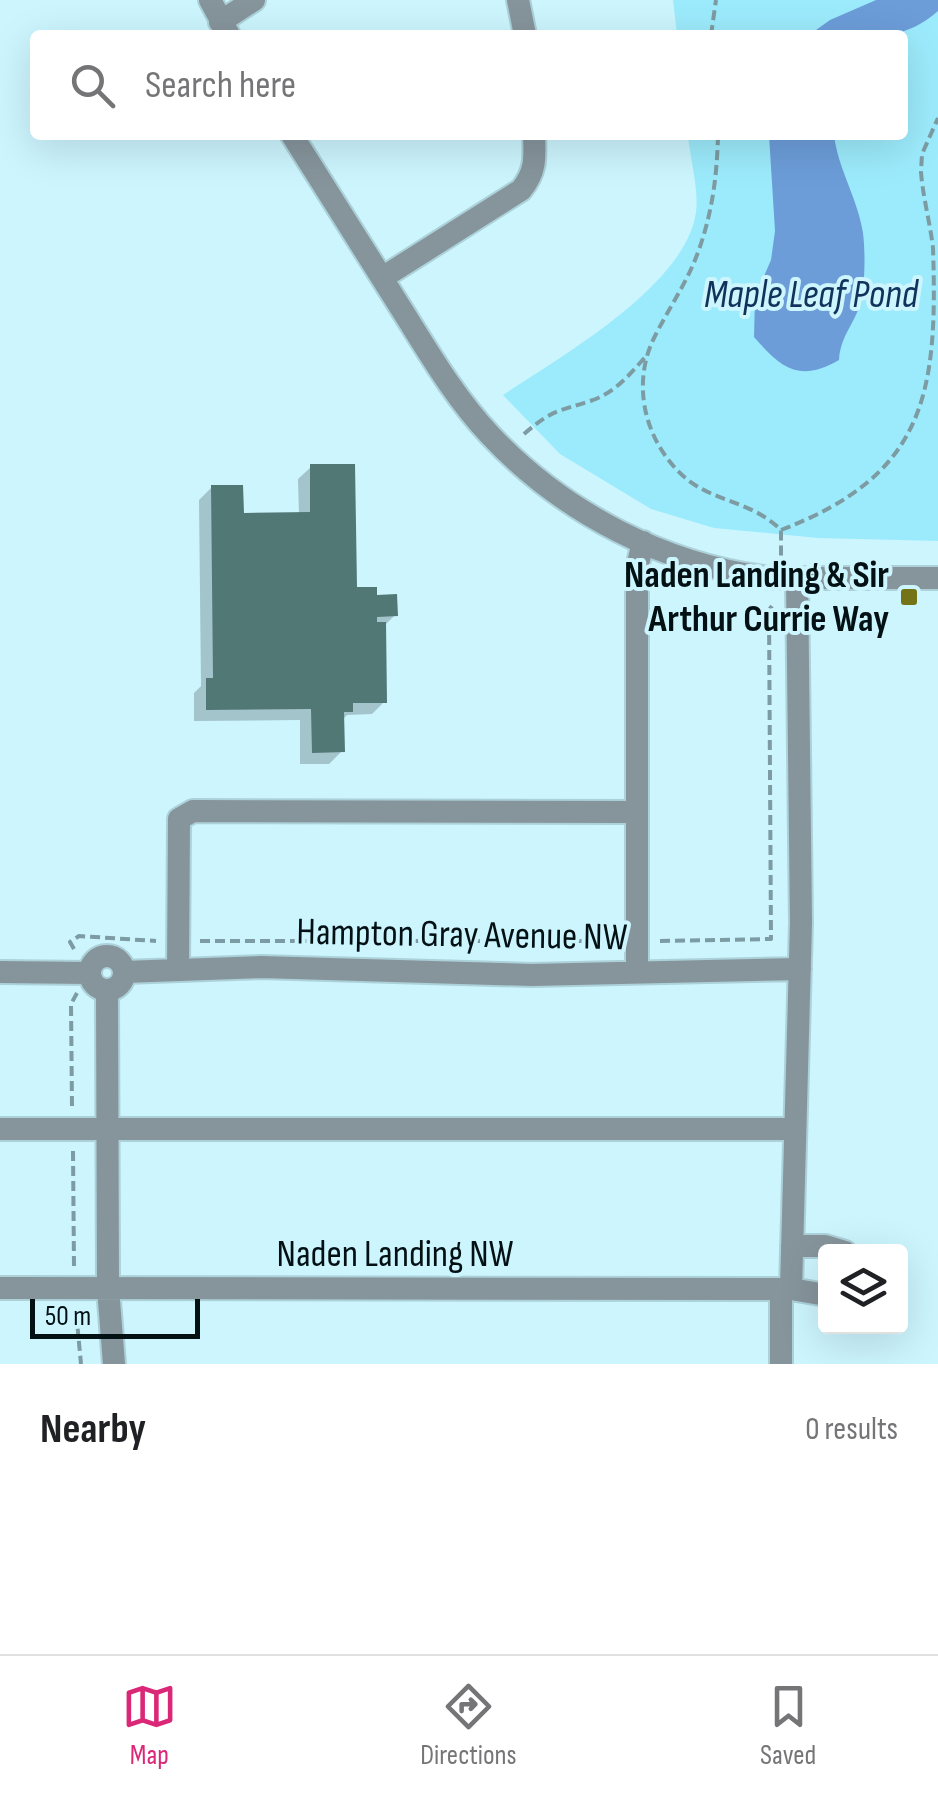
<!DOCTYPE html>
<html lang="en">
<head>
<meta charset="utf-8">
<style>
  :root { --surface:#fff; --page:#f2f2f2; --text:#202124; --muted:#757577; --line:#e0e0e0; --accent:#db2777 }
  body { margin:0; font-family:"Sofia Sans Condensed",sans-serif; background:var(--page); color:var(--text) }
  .controls { position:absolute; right:30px; bottom:30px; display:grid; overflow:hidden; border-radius:10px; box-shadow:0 10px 40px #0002 }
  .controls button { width:90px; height:90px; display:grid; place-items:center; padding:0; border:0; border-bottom:2px solid var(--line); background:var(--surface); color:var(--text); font:50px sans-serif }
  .scale { position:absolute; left:30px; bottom:25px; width:170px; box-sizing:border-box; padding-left:10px; border:5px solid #031114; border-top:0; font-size:28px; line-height:35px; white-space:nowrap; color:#031114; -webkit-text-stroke:8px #ccf5fe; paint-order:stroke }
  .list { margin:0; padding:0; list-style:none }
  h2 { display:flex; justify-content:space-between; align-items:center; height:130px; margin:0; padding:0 40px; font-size:42px }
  h2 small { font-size:32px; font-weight:400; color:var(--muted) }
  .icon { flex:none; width:55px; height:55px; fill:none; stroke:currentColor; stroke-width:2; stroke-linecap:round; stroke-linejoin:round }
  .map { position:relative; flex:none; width:938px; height:1364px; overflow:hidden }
  .search { position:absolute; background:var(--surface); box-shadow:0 10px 40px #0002; left:30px; right:30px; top:30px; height:110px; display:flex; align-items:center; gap:25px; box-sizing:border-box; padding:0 35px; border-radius:10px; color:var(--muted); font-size:38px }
  .sheet { height:290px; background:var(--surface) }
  nav { display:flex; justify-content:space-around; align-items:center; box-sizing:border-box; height:140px; border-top:2px solid var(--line); background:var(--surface); font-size:28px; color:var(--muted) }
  nav a { display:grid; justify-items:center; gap:5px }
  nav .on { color:var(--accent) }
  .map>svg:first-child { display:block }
</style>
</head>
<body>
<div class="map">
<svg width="938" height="1364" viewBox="0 0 938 1364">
  <rect width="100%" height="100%" fill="#ccf5fe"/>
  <!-- green -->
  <path fill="#9cebfc" d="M 673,0 L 938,0 L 938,541 L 818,538 L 714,528 L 651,509 L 560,454 L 503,395 C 560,357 686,286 696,212 C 699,189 690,159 688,135 L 903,135 L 903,35 L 677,35 Z"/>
  <!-- water -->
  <path fill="#6c9dd9" d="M 876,0 L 938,0 L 938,11 C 899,46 859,35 809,35 L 830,20 Z
    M 769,135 L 834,135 C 838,169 858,199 863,233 C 865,250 865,271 863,288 C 860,322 841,330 839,360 C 799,383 781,368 754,337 L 755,297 L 771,260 L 775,231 Z"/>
  <!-- shadow -->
  <path fill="#0003" d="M 311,467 L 354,590 L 375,597 L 395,615 L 383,627 L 384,702 L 372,714 L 347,715 L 342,720 L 342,751 L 329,764 L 300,764 L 300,720 L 194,721 L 194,693 L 201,686 L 199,500 L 212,487 L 241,516 L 299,515 L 298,479 Z"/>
  <!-- building -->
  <path fill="#517875" d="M 310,464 L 355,464 L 357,587 L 377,587 L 377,595 L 397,594 L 398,616 L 377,617 L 377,622 L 386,622 L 387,703 L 353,703 L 353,712 L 344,712 L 345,752 L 312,753 L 311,709 L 206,710 L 206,678 L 213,678 L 211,485 L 243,485 L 244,513 L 310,512 Z"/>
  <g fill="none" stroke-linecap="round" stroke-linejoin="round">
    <!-- minor casing -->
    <g stroke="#acd1d9" stroke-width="26">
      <path id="minor" d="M 210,0 L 229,35
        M 518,0 L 525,35
        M 220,22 L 254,0
        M 292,135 C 329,193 365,252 402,310 C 429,353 455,398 490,435 C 563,513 666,566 772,578 L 938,578
        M 382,278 L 521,190 C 536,172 535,158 534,135
        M90 973a17 17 0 1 1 34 0a17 17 0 1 1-34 0Z
        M 178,970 L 179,819 L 193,811 L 637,812
        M 0,972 L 89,973
        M 124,972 L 261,967 L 531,975 L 800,969
        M 637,972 L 637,568 L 643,542
        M 107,990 L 108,1288 L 114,1364
        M 0,1129 L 794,1129
        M 792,1246 L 825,1246 L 845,1252
        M 0,1288 L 791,1289 L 826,1295
        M 781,1289 L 781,1364
        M 791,1289 L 801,923 L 797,578"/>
    </g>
    <!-- path -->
    <path stroke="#7d9ba2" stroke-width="4" stroke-dasharray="10 5" stroke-linecap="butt" d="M 711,35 L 716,0
      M 718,135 C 717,177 712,215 697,255 C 686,284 669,308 655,336 C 632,381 643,434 677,470 C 709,504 747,497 781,530 L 781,558
      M 524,434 C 554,408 558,412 593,400 C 617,391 631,373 647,355
      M 781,530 C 925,475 938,395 933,248 C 930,222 923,198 921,172 L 922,154 L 938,118
      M 200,941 L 616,941
      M 660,941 L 771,939 L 769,610 L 775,602
      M 74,949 L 70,942 L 79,936 L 156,941
      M 72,1106 L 71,1004 L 77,993
      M 73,1151 L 74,1266
      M 76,1311 L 81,1364"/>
    <!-- minor -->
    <use href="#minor" stroke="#86949c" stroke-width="22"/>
  </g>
  <!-- markers -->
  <rect fill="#757317" stroke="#ccf5fe" stroke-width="4" x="899" y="587" width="20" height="20" rx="5"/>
  <g text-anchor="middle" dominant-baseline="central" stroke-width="8" stroke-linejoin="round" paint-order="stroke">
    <!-- poi labels -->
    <g font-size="38" font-weight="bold" fill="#031114" stroke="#ccf5fe" text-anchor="end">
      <text x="889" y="575">Naden Landing &amp; Sir<tspan x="889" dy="44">Arthur Currie Way</tspan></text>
    </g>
    <!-- street labels -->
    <g font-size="38" fill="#031114" stroke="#ccf5fe">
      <text transform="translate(462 935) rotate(1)">Hampton Gray Avenue NW</text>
      <text x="395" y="1254">Naden Landing NW</text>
    </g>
    <!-- water labels -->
    <g font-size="40" font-style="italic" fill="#11335b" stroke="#ccf5fe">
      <text x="811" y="295">Maple Leaf Pond</text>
    </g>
  </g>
</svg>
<div class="controls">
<button><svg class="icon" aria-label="layers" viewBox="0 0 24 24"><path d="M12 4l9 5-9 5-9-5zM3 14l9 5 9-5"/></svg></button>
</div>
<div class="scale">50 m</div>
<div class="search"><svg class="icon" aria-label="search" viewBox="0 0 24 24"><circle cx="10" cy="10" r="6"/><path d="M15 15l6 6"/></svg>Search here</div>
</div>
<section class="sheet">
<h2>Nearby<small>0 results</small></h2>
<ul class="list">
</ul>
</section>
<nav>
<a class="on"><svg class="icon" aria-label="map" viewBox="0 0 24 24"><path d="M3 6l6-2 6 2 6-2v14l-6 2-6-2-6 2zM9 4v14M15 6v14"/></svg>Map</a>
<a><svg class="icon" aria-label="directions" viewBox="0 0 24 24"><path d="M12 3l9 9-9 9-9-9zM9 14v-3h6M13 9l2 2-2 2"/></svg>Directions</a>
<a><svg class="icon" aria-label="saved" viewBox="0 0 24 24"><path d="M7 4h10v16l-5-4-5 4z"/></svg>Saved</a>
</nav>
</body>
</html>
